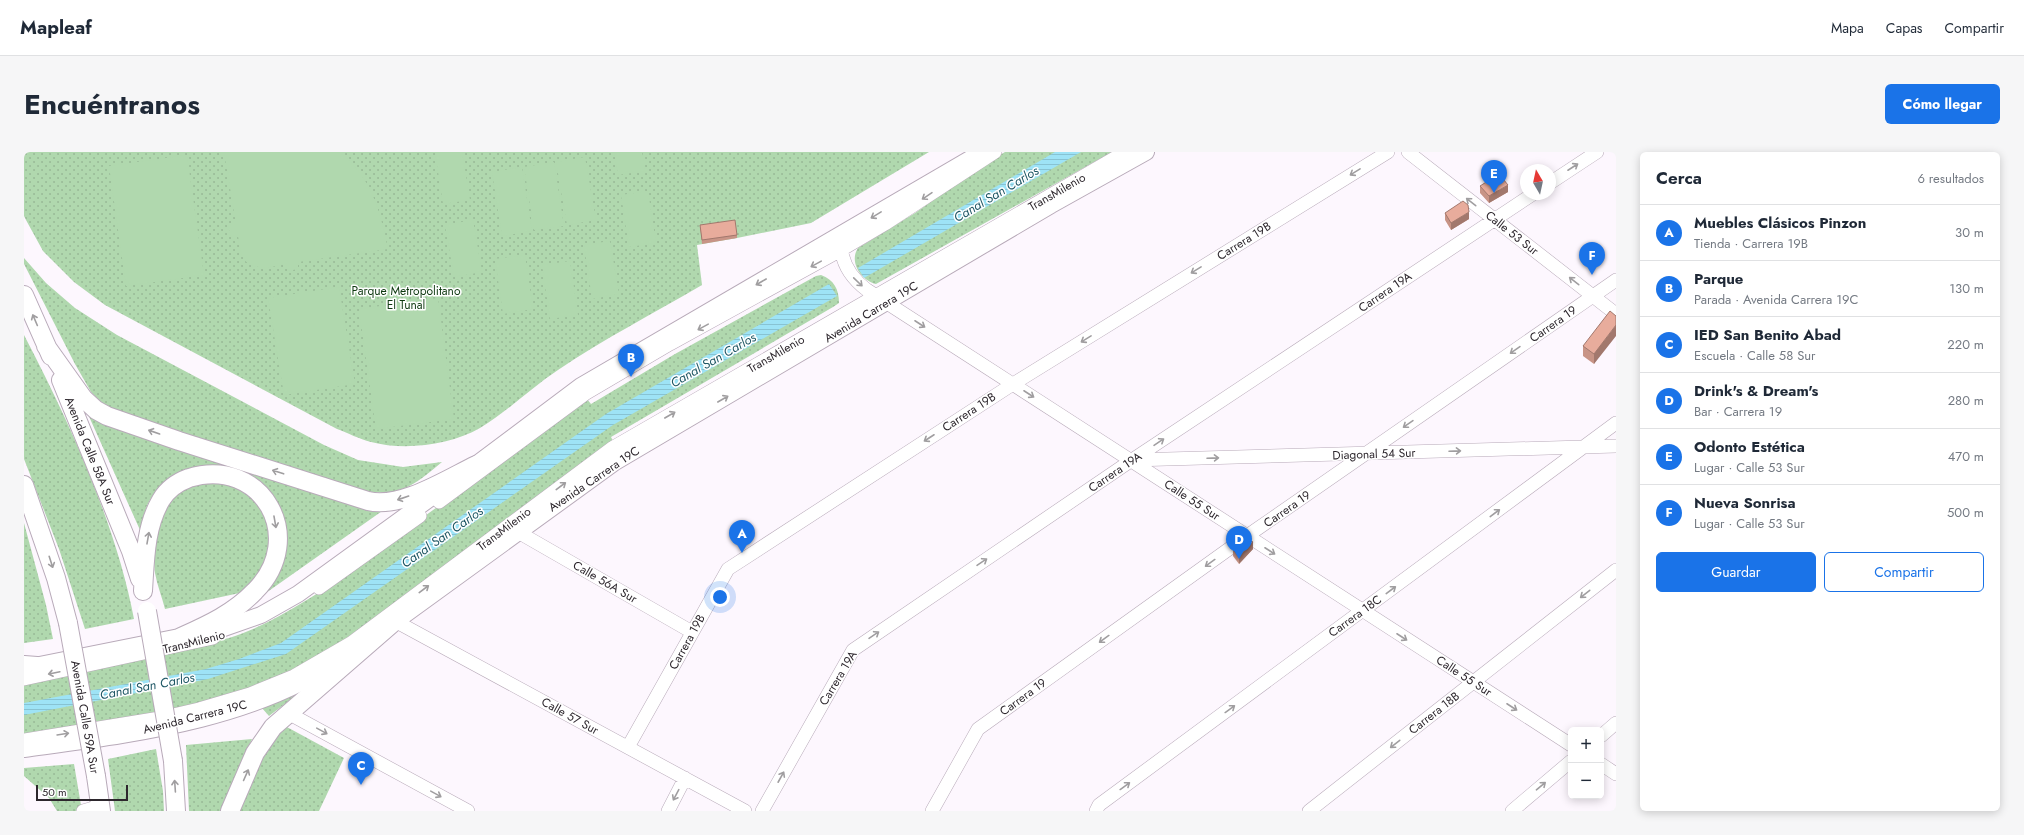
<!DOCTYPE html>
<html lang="es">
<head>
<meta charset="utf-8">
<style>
  :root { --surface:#fff; --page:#f6f6f7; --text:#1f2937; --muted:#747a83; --line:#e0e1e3; --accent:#1a73e8 }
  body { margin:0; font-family:Jost,sans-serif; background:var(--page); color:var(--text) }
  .controls { position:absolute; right:12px; bottom:12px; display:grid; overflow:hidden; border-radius:6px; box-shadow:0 2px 10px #0003 }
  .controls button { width:36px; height:36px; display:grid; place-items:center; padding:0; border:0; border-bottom:1px solid var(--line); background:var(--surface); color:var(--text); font:20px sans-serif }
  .compass { position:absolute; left:1496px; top:12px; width:36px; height:36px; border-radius:50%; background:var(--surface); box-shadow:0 2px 10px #0003; rotate:351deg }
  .scale { position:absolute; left:12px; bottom:10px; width:92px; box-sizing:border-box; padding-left:4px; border:2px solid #2d272d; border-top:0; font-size:11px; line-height:14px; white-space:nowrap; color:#2d272d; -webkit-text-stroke:3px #fff; paint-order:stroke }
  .you { position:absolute; left:696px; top:445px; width:14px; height:14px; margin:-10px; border:3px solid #fff; border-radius:50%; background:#1a73e8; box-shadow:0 0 0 6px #1a73e833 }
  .badge { display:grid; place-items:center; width:26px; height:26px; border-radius:50%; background:var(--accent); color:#fff; font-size:13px; font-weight:700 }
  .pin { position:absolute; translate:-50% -33px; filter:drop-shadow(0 1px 2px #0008) }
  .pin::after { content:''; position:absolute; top:21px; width:14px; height:12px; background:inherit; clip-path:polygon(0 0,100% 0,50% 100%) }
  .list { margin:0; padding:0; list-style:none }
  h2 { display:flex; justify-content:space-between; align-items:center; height:52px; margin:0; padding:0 16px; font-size:17px }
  h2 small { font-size:13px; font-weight:400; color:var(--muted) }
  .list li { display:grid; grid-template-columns:26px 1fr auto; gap:12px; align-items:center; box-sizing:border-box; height:56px; padding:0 16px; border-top:1px solid var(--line) }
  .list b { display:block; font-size:15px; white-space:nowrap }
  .list p { margin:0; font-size:13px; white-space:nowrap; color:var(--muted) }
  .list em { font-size:13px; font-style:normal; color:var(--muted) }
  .actions { display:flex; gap:8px; padding:12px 16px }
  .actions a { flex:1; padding:9px 0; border:1px solid var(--accent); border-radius:6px; text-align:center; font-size:14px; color:var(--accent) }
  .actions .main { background:var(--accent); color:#fff }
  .map { position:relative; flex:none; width:1592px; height:659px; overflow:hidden; border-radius:6px }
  header { display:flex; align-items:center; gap:24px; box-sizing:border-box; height:56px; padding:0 20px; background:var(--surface); border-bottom:1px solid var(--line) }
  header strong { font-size:19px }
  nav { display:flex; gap:22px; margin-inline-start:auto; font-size:14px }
  .intro { display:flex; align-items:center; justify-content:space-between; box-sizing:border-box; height:96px; padding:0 24px }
  h1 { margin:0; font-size:28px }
  .button { padding:10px 18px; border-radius:6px; background:var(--accent); color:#fff; font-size:14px; font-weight:700 }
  main { display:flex; gap:24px; padding:0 24px }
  aside { flex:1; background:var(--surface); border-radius:6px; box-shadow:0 2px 10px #0003 }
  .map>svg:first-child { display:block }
</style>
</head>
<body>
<header>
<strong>Mapleaf</strong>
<nav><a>Mapa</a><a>Capas</a><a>Compartir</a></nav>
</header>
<div class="intro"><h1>Encuéntranos</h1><a class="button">Cómo llegar</a></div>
<main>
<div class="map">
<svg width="1592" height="659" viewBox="0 0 1592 659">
  <defs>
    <pattern id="green-dots" width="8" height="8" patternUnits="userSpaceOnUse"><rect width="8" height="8" fill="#b0d8ae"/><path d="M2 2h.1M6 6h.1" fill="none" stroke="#98b996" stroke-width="1.8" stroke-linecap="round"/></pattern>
    <pattern id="water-rules" width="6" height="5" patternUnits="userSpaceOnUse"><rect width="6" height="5" fill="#9ee3f6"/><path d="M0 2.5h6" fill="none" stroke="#88c3d3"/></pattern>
  </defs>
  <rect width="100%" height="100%" fill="#fdf7fe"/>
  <!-- green -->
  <path fill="url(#green-dots)" d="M 0,0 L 905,0 L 787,71 L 713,86 L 673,93 L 678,133 C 630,161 580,187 534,218 C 507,236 484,259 456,276 C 426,293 381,299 347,290 C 335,287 324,281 313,277 L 81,153 L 50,130 L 19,99 L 2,68 L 0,64 Z
    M 981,0 L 1088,0 L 852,132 C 836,128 825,109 834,96 L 891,61 L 956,15 Z
    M 0,106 L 22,131 L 51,156 L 93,183 L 300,293 L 334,308 L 379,315 L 418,310 C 386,337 375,345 332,338 L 155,281 L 81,254 L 67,240 L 51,212 L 0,112 Z
    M 797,123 C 810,128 815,137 815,151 L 809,155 L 587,285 L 590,291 L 302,501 L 256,527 L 176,553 L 0,585 L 0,532 L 205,486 C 237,476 265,459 294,441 L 563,247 L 567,252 L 651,202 L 792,124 Z
    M 0,183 C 45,269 92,372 110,467 L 61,477 L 35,397 L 0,307 Z
    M 63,260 L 361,357 L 239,443 L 256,413 L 238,335 L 152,323 C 127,341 123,348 116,378 Z
    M 193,330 L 217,335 L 244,360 L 246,402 L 225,439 L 141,457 C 138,445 133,433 131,421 C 128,401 134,353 152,341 C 165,332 179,331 193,330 Z
    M 0,371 L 22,453 L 29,487 L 0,491 Z
    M 283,535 L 245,564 L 237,555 Z
    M 261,574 L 320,606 L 295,659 L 213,659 L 234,609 Z
    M 228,587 L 196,659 L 165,659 L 162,593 Z
    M 132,597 L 139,639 L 140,659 L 91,659 L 84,607 Z
    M 50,612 L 58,659 L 33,659 L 25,646 L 0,624 L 0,616 Z"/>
  <!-- pitch -->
  <path fill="#b0d8ae" d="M 200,0 L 315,0 C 348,25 356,59 364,97 L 274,110 L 274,117 L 264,119 L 262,112 C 249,115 226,120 219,105 C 216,100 215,90 214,84 L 207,85 L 204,74 L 212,72 Z
    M 411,0 L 438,0 L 446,48 L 419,52 Z
    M 590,0 L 618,0 L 621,19 L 594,23 Z
    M 163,3 L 180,123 L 102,134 L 85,14 Z
    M 561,5 L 572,68 L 543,73 L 532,10 Z
    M 530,10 L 540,74 L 510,78 L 500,15 Z
    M 498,15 L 508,79 L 478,84 L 468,20 Z
    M 624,39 L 632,91 L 605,95 L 597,43 Z
    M 449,68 L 458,120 L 430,125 L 421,73 Z
    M 586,89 L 595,142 L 568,147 L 560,93 Z
    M 501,103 L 509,157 L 479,162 L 471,107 Z
    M 546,109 L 554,163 L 526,167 L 518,113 Z
    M 315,135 L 331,232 L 260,243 L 244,146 Z
    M 414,146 L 430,267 L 352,277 L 335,157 Z"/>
  <!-- water -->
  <path fill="url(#water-rules)" d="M 1031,0 L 1057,0 L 840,126 L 834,116 Z
    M 805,132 L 813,144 L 589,273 L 262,502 L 184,527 L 0,563 L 0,551 L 182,517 L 215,507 L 257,491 L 582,262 Z"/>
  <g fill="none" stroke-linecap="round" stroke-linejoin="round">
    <!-- minor casing -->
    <g stroke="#b8aab9" stroke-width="14">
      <path id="minor" d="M 1384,0 L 1592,162
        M 1526,31 L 1573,0
        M 817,91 C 817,111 827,126 843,138 L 1547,593
        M 1108,308 L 1592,294
        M 415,350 L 561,242 L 646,192 L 817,98 L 861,72 L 971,0
        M 494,380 L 668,480
        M 295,436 L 396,364
        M 371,469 L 721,659
        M 0,527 L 189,486
        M 264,561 L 444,659
        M 1577,584 L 1592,571
        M 0,588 L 136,566 L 175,557 L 226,542 L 270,524 L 327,491 L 588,296 L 1101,0
        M 604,595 L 704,417 L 989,232 L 1364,0
        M 1577,612 L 1592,622
        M 59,659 L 76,654
        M 644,659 L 661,626
        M 738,659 L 829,498 L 1108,308 L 1509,42
        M 908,659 L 954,577 L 1223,384 L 1592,128
        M 1072,659 L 1075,653 L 1592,271
        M 1285,659 L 1592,418
        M 1488,659 L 1547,609"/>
    </g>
    <!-- major casing -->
    <g stroke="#b8aab9" stroke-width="18">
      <path id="major" d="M 441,321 L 557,234 L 958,0
        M 361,477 L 591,310 L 1027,53 L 1122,0
        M 1,516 L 200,476 L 237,463 L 274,442 L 423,334
        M 0,597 C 109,582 230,569 322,504"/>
    </g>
    <!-- highway casing -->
    <g stroke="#b8aab9" stroke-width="20">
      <path id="highway" d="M 0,143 L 27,204
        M 22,194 L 59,246 L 72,258 L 83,264 L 155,289 L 344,349 C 377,357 423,327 452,313
        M 37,228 L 107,399 L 116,427
        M 0,333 L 32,426 L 44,471
        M 119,439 C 121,408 121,375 137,348 C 143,338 154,330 165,326 C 238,304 284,386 231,439 C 210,461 184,473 157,485
        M 0,513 L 13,514
        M 149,609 L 152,659
        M 72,624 L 77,659
        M 206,659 L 231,601 L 249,575 L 371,469"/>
    </g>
    <!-- minor -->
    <use href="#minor" stroke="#fff" stroke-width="13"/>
    <!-- major -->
    <use href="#major" stroke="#fff" stroke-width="16"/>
    <!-- highway -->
    <use href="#highway" stroke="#fff" stroke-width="18"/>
    <!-- highway-bridge casing -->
    <g stroke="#b8aab9" stroke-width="20" stroke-linecap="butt">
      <path id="highway-bridge" d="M 123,459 L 149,609
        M 44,471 L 72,624"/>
    </g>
    <!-- highway-bridge -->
    <use href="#highway-bridge" stroke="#fff" stroke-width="18"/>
  </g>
  <!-- wall -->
  <path fill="#c89486" d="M 1456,34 L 1484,40 L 1465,51 L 1456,41 Z
    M 1421,61 L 1445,67 L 1427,78 L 1421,68 Z
    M 676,73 L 713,83 L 713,86 L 678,92 Z
    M 1592,164 L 1570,212 L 1559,204 L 1559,194 Z
    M 1209,397 L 1229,397 L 1215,412 L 1209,404 Z"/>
  <!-- shaded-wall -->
  <path fill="#a2786d" d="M 1484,33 L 1484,40 L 1465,51 L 1465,44 Z
    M 1445,60 L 1445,67 L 1427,78 L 1427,71 Z
    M 1592,173 L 1592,184 L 1570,212 L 1570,202 Z
    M 1229,390 L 1229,397 L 1215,412 L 1215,405 Z"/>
  <!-- building -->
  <path fill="#e8ac9c" stroke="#a2786d" d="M 1475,22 L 1484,33 L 1465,44 L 1456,34 Z
    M 1439,49 L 1444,53 L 1445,60 L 1427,71 L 1421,61 Z
    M 711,68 L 713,83 L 678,88 L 676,73 Z
    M 1586,159 L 1592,164 L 1592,173 L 1570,202 L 1559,194 Z
    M 1222,387 L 1229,390 L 1215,405 L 1209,397 Z"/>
  <!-- one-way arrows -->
  <defs><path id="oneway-shaft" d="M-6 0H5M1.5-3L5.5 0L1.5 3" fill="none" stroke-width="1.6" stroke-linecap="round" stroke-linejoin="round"/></defs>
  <g stroke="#a09ea0">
    <use href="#oneway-shaft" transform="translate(1549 15) rotate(-33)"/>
    <use href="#oneway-shaft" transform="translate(1331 20) rotate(148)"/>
    <use href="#oneway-shaft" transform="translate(903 44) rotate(146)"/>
    <use href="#oneway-shaft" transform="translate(1447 50) rotate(-142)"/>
    <use href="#oneway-shaft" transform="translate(852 63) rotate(149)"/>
    <use href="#oneway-shaft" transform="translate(792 112) rotate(151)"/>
    <use href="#oneway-shaft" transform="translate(1172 118) rotate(148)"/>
    <use href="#oneway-shaft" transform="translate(1550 129) rotate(-142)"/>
    <use href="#oneway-shaft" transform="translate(737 130) rotate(150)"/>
    <use href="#oneway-shaft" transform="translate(834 130) rotate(44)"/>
    <use href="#oneway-shaft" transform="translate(11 168) rotate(-113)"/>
    <use href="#oneway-shaft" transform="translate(896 172) rotate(33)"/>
    <use href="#oneway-shaft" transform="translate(679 175) rotate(151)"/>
    <use href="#oneway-shaft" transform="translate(1062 187) rotate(148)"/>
    <use href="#oneway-shaft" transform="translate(1491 198) rotate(145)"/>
    <use href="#oneway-shaft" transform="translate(1005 242) rotate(33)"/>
    <use href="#oneway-shaft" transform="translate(699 247) rotate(-30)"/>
    <use href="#oneway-shaft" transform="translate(646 263) rotate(-30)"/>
    <use href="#oneway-shaft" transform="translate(1384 272) rotate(145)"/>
    <use href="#oneway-shaft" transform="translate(130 280) rotate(-161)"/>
    <use href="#oneway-shaft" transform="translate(905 286) rotate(147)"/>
    <use href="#oneway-shaft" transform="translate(1135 290) rotate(-34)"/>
    <use href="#oneway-shaft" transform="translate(1431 299) rotate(-2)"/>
    <use href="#oneway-shaft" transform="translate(1189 306) rotate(-2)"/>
    <use href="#oneway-shaft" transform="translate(254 320) rotate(-162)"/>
    <use href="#oneway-shaft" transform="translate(537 334) rotate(-37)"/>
    <use href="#oneway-shaft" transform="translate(379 346) rotate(161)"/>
    <use href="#oneway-shaft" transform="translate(1471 361) rotate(-37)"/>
    <use href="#oneway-shaft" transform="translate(251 370) rotate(80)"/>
    <use href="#oneway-shaft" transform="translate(124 386) rotate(-80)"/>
    <use href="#oneway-shaft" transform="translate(1246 399) rotate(33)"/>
    <use href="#oneway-shaft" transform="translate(27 410) rotate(72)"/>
    <use href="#oneway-shaft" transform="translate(958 410) rotate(-34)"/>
    <use href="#oneway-shaft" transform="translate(1186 411) rotate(144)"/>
    <use href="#oneway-shaft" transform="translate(400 437) rotate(-37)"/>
    <use href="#oneway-shaft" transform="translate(1367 438) rotate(-37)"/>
    <use href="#oneway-shaft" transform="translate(1561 442) rotate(142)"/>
    <use href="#oneway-shaft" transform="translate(850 483) rotate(-34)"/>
    <use href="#oneway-shaft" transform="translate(1378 485) rotate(33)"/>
    <use href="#oneway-shaft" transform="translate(1080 487) rotate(144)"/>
    <use href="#oneway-shaft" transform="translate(30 521) rotate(168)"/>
    <use href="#oneway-shaft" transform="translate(1488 555) rotate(33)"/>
    <use href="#oneway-shaft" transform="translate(1206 557) rotate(-36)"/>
    <use href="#oneway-shaft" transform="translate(298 579) rotate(29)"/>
    <use href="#oneway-shaft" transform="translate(39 582) rotate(-9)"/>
    <use href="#oneway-shaft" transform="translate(1371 592) rotate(142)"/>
    <use href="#oneway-shaft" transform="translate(222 623) rotate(-66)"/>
    <use href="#oneway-shaft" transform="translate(757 625) rotate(-61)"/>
    <use href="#oneway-shaft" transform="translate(151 634) rotate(-94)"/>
    <use href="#oneway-shaft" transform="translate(1101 634) rotate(-36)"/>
    <use href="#oneway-shaft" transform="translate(1517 634) rotate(-40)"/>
    <use href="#oneway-shaft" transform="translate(412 642) rotate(29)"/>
    <use href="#oneway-shaft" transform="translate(652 643) rotate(118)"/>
  </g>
  <g text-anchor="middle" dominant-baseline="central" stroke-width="3" stroke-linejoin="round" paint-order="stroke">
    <!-- street labels -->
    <g font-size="12" fill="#2d272d" stroke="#fff">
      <text transform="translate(1033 40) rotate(-30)">TransMilenio</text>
      <text transform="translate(1488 81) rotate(38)">Calle 53 Sur</text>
      <text transform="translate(1220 89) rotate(-32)">Carrera 19B</text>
      <text transform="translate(1361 140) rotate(-34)">Carrera 19A</text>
      <text transform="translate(847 160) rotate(-31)">Avenida Carrera 19C</text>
      <text transform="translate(1529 172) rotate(-35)">Carrera 19</text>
      <text transform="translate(752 202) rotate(-30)">TransMilenio</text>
      <text transform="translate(945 260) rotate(-33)">Carrera 19B</text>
      <text transform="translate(66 299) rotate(68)">Avenida Calle 58A Sur</text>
      <text transform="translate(1350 302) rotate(-2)">Diagonal 54 Sur</text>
      <text transform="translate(1091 320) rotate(-34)">Carrera 19A</text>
      <text transform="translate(570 327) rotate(-34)">Avenida Carrera 19C</text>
      <text transform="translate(1168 348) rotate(33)">Calle 55 Sur</text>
      <text transform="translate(1263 357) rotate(-35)">Carrera 19</text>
      <text transform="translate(480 377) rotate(-37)">TransMilenio</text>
      <text transform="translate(581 430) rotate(30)">Calle 56A Sur</text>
      <text transform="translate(1331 464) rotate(-36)">Carrera 18C</text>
      <text transform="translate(170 490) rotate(-14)">TransMilenio</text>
      <text transform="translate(663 490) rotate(-61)">Carrera 19B</text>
      <text transform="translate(1440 524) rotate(33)">Calle 55 Sur</text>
      <text transform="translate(814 526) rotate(-59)">Carrera 19A</text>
      <text transform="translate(999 545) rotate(-36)">Carrera 19</text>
      <text transform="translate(1410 561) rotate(-38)">Carrera 18B</text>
      <text transform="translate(546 564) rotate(29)">Calle 57 Sur</text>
      <text transform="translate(61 565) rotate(80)">Avenida Calle 59A Sur</text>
      <text transform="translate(171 565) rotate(-14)">Avenida Carrera 19C</text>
    </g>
    <!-- park labels -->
    <g font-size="12" fill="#0e3910" stroke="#fff">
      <text x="382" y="139">Parque Metropolitano<tspan x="382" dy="14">El Tunal</tspan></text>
    </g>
    <!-- water labels -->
    <g font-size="13" font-style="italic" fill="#1e5765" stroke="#fff">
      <text transform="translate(972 42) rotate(-31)">Canal San Carlos</text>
      <text transform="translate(689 208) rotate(-30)">Canal San Carlos</text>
      <text transform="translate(418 385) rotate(-35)">Canal San Carlos</text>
      <text transform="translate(123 534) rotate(-11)">Canal San Carlos</text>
    </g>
  </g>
</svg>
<div class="controls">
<button>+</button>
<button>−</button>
</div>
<svg class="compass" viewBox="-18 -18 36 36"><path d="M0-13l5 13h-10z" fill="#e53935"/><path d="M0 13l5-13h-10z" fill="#747a83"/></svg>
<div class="scale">50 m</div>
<div class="you"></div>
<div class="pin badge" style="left:718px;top:401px">A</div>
<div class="pin badge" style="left:607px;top:225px">B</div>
<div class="pin badge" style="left:337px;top:633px">C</div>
<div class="pin badge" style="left:1215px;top:407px">D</div>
<div class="pin badge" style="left:1470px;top:41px">E</div>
<div class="pin badge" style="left:1568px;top:123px">F</div>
</div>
<aside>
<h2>Cerca<small>6 resultados</small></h2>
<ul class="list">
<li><span class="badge">A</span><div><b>Muebles Clásicos Pinzon</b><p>Tienda · Carrera 19B</p></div><em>30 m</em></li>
<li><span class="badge">B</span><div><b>Parque</b><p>Parada · Avenida Carrera 19C</p></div><em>130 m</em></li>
<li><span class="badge">C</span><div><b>IED San Benito Abad</b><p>Escuela · Calle 58 Sur</p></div><em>220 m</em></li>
<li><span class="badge">D</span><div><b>Drink's &amp; Dream's</b><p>Bar · Carrera 19</p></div><em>280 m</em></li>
<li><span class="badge">E</span><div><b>Odonto Estética</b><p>Lugar · Calle 53 Sur</p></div><em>470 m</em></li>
<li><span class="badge">F</span><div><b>Nueva Sonrisa</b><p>Lugar · Calle 53 Sur</p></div><em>500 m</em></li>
</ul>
<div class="actions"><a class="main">Guardar</a><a>Compartir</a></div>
</aside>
</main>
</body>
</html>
